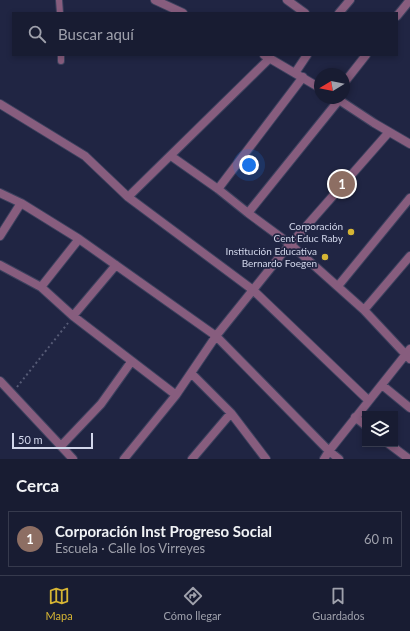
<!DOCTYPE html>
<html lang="es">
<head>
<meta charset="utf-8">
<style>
  :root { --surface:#181c32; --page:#25293e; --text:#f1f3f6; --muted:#9fa1ac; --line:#363a4d; --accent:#d6b534 }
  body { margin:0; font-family:Lato,sans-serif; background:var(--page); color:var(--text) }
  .controls { position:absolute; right:12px; bottom:12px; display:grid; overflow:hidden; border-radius:0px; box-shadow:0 2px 6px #0003 }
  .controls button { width:36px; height:36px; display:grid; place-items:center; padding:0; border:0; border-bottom:1px solid var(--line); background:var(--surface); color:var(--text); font:20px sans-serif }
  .compass { position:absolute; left:314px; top:68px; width:36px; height:36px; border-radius:50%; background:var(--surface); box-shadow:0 2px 6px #0003; rotate:260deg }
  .scale { position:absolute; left:12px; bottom:10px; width:81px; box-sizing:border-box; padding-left:4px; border:2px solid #d2d7eb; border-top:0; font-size:11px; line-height:14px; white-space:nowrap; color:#d2d7eb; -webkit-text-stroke:3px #202543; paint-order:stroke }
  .you { position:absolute; left:249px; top:165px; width:14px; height:14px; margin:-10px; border:3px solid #fff; border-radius:50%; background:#1a73e8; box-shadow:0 0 0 6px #1a73e833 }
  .badge { display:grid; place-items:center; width:26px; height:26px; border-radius:50%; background:var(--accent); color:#fff; font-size:13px; font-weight:700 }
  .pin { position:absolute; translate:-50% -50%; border:2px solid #fff; box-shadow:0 1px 4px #0006 }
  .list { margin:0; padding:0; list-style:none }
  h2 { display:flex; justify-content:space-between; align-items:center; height:52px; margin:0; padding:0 16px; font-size:17px }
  h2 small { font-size:13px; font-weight:400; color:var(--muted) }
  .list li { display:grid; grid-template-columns:26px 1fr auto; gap:12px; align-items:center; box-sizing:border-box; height:56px; margin:0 8px 8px; padding:0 8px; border:1px solid var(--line); border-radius:0px }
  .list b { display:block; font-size:15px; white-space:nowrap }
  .list p { margin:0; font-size:13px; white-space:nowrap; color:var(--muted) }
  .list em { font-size:13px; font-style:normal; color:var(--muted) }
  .icon { flex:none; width:22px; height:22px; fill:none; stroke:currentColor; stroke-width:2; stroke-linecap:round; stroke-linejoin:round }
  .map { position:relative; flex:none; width:410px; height:459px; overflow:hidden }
  .search { position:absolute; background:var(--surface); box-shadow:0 2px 6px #0003; left:12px; right:12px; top:12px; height:44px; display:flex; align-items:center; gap:10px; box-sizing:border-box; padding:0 14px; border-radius:0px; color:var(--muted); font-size:15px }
  .sheet { height:116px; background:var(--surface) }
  nav { display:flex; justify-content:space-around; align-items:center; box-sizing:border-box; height:56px; border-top:1px solid var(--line); background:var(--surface); font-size:11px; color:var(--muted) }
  nav a { display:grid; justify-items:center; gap:2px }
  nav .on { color:var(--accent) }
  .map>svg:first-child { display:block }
</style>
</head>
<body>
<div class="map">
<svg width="410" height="459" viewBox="0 0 410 459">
  <rect width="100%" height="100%" fill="#202543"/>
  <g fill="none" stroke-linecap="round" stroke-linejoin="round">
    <!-- service casing -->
    <g stroke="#3c415e" stroke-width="8">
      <path id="service" d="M 59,0 L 60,13
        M 61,55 L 61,61"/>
    </g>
    <!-- minor casing -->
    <g stroke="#3c415e" stroke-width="10">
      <path id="minor" d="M 155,0 L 183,13
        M 287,0 L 305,13
        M 339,13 L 350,0
        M 397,16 L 410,0
        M 264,55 L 320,88
        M 295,73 L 307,55
        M 344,83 L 366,55
        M 336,98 L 374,123 L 410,144
        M 0,104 L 85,156 L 128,197 L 253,290 L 368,400
        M 171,156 L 218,189 L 248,213 L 290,244 L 364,310 L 410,359
        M 218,189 L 303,77
        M 0,193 L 21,203 L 79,239 L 216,336 L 329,451 L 339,459
        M 128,197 L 270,58
        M 248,213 L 339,100
        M 0,236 L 21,203
        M 0,265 L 41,287 L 73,316 L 176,395
        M 338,286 L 410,198
        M 41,287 L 79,239
        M 364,310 L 410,256
        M 73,316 L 116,265
        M 191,373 L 231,413 L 266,459
        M 0,381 L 73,459
        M 382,385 L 410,408
        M 355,417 L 365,425
        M 389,444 L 409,459
        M 61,446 L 101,404 L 131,362
        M 124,459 L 176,395 L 216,336 L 281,255 L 389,132
        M 192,459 L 231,413
        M 324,459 L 329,451 L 410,349"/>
    </g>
    <!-- path -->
    <path stroke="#565b76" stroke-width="2" stroke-dasharray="2 3" stroke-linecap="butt" d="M 17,387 L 68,323"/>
    <!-- service -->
    <use href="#service" stroke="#875d7e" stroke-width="6"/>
    <!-- minor -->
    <use href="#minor" stroke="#875d7e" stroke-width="8"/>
  </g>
  <!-- markers -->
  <g fill="#d6b534" stroke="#202543" stroke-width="1.5">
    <circle cx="351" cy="232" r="4"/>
    <circle cx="325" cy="257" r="4"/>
  </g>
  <g text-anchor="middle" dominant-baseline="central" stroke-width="3.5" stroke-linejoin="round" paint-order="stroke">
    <!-- poi labels -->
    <g font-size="10" fill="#d2d7eb" stroke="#202543" text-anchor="end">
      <text x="343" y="226">Corporación<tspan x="343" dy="12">Cent Educ Raby</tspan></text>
      <text x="317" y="251">Institución Educativa<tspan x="317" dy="12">Bernardo Foegen</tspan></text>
    </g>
  </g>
</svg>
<div class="controls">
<button><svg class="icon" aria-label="layers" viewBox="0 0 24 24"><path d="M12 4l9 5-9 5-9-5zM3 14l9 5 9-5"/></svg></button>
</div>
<svg class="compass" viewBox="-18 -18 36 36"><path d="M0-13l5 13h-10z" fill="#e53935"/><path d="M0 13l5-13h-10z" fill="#9fa1ac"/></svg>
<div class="scale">50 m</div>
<div class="you"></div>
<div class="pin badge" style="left:342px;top:184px;background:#8d6e63">1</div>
<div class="search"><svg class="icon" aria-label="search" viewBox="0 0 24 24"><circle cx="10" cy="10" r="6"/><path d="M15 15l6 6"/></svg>Buscar aquí</div>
</div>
<section class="sheet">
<h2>Cerca<small></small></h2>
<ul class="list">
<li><span class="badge" style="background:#8d6e63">1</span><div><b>Corporación Inst Progreso Social</b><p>Escuela · Calle los Virreyes</p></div><em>60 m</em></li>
</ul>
</section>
<nav>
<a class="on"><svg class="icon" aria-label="map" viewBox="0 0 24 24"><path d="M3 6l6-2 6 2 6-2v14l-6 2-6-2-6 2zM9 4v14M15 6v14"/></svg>Mapa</a>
<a><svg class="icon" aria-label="directions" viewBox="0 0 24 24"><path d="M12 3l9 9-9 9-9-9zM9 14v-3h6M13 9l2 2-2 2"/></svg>Cómo llegar</a>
<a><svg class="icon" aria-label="saved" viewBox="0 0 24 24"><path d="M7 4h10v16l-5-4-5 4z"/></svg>Guardados</a>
</nav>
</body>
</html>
